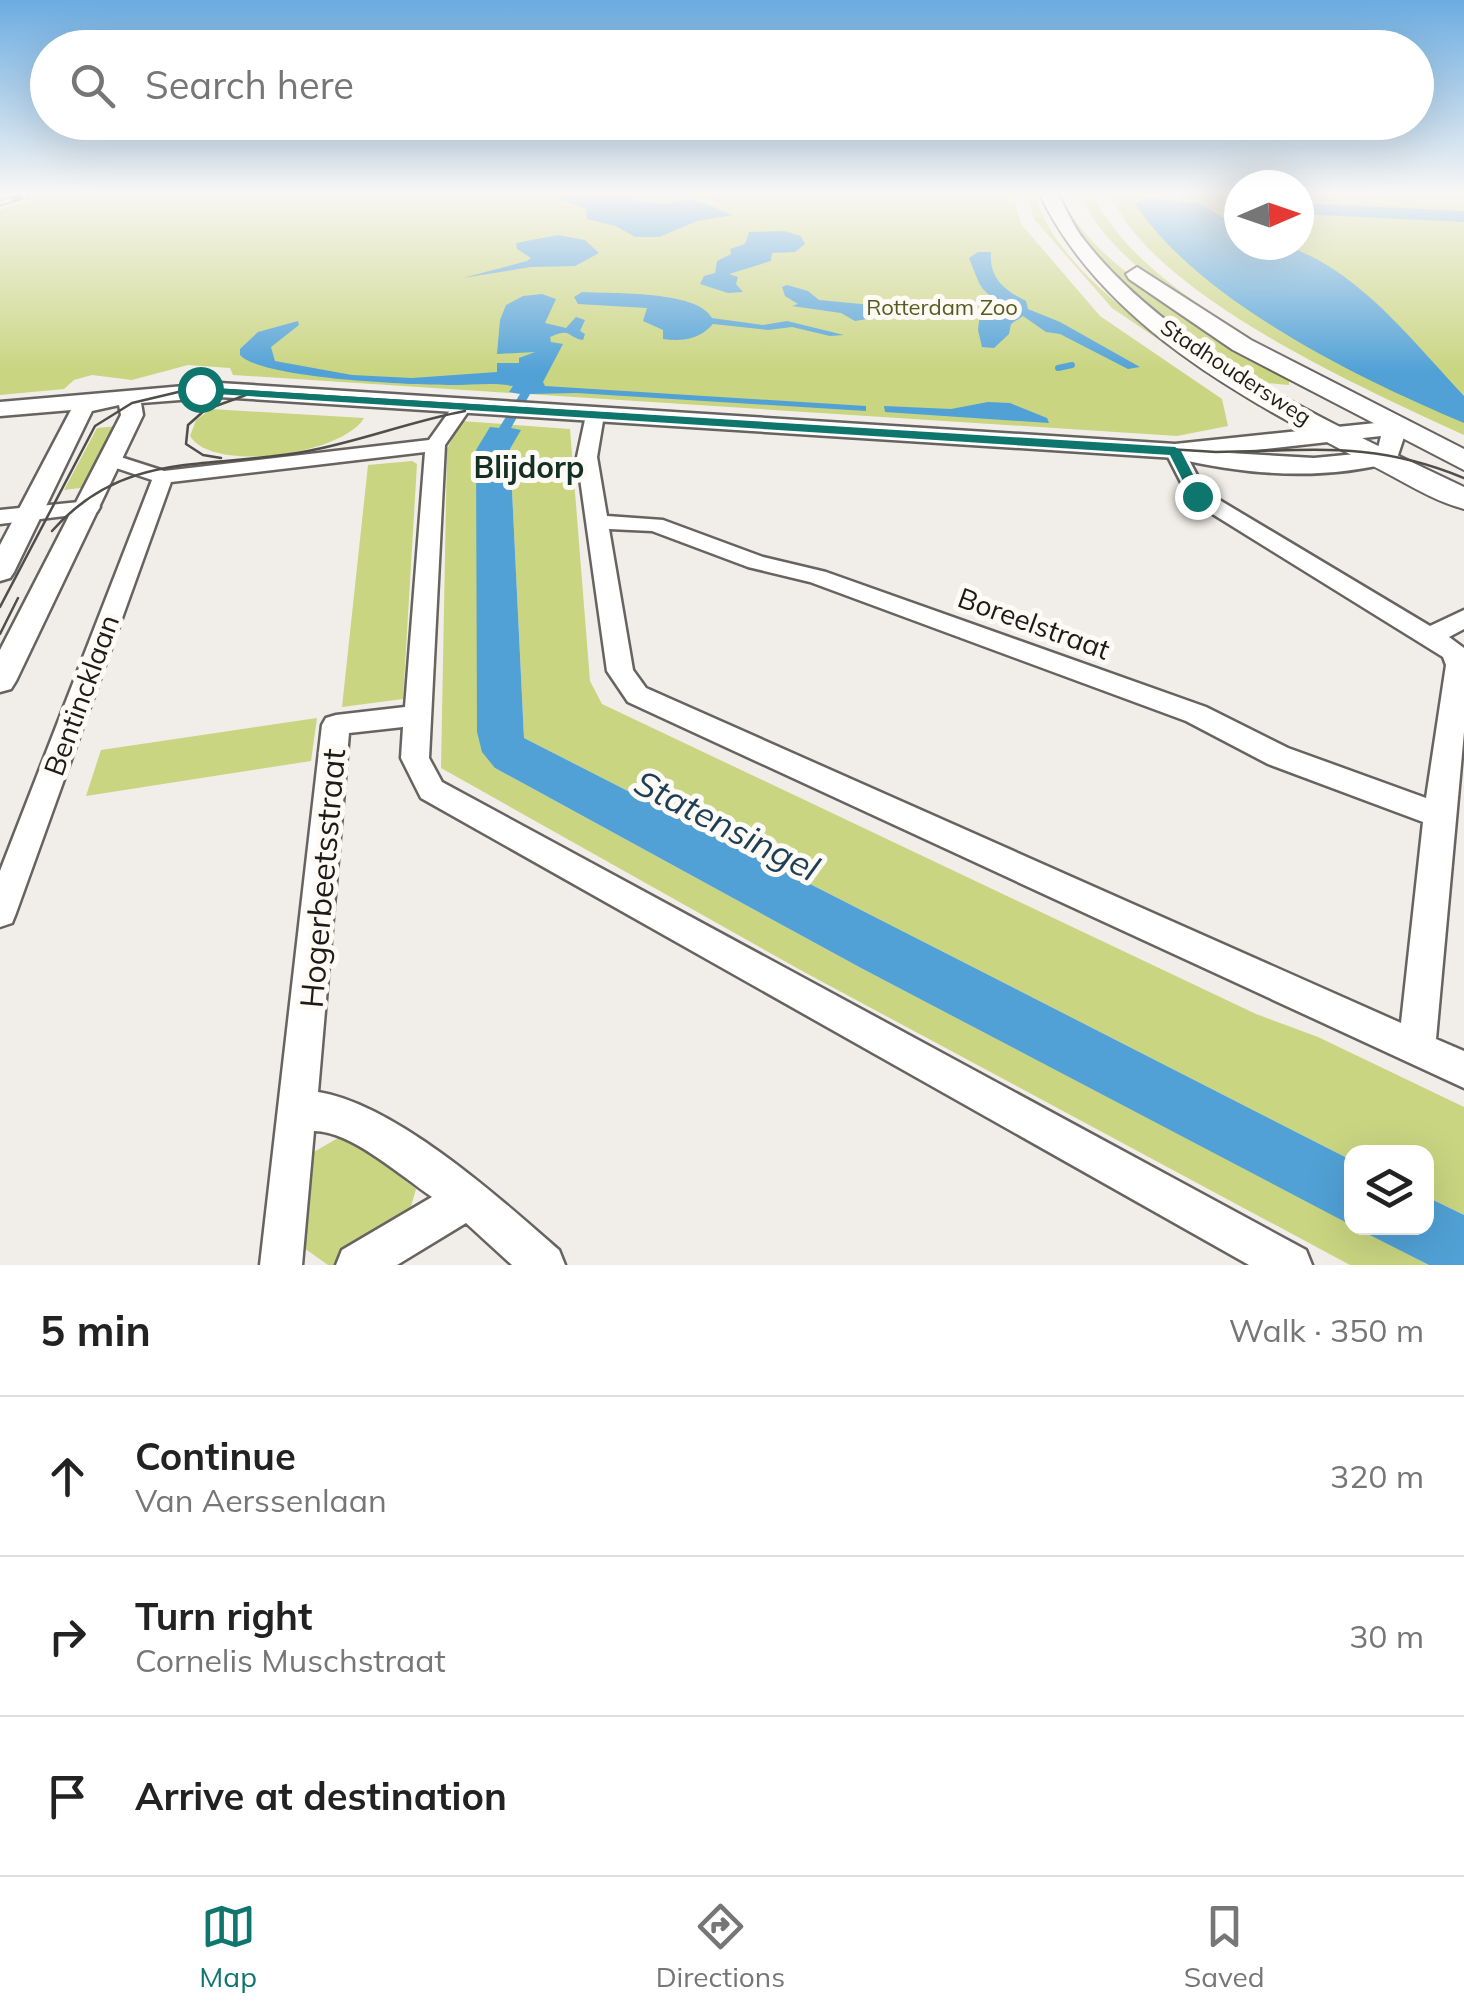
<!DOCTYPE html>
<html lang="en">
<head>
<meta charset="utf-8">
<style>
  :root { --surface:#fff; --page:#f2f2f2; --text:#222; --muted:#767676; --line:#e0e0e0; --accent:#0f766e }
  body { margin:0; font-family:Mulish,sans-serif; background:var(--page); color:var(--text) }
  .controls { position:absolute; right:30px; bottom:30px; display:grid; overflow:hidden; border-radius:20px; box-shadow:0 10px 40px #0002 }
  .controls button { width:90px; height:90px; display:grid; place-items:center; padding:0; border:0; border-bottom:2px solid var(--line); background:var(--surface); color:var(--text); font:50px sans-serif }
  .compass { position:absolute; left:1224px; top:170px; width:90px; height:90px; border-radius:50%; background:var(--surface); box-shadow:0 10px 40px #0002; rotate:88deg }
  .stop { position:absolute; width:30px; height:30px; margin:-22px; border:8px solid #0f766e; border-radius:50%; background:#fff }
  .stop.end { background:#0f766e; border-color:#fff; box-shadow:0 2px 10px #0008 }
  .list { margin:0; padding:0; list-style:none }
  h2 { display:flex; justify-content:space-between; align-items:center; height:130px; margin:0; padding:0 40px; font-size:42px }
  h2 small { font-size:32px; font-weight:400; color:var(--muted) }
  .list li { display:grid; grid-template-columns:65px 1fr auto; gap:30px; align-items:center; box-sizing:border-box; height:160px; padding:0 40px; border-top:2px solid var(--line) }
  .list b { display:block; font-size:38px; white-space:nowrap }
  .list p { margin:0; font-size:32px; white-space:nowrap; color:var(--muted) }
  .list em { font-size:32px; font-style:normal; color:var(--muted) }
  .icon { flex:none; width:55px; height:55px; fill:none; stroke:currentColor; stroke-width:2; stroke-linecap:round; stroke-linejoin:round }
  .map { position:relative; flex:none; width:1464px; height:1265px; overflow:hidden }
  .search { position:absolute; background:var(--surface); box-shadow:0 10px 40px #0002; left:30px; right:30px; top:30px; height:110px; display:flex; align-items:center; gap:25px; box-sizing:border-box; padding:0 35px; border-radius:55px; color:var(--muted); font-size:38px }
  .sheet { height:610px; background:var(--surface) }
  nav { display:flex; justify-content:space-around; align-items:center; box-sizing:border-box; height:140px; border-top:2px solid var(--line); background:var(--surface); font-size:28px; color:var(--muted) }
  nav a { display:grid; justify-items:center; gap:5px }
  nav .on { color:var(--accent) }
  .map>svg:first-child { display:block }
</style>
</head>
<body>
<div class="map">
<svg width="1464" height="1265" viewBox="0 0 1464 1265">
  <rect width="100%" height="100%" fill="#f1eee9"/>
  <!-- green -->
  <path fill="#c9d580" d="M 41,195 L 1013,195 L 1021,224 L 1100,316 L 1222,399 L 1228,426 L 1177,436 L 233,375 L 230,368 L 188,365 L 132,380 L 92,375 L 74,380 L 64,389 L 0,395 L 0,210 Z
    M 1027,195 L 1035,195 C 1059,281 1191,358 1262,405 L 1258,407 L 1112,308 L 1034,219 Z
    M 1056,195 L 1060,195 C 1094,271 1219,333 1289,378 L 1289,385 L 1266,383 L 1167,323 L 1133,295 L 1085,243 Z
    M 1080,195 L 1093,195 C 1136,283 1258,338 1335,392 C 1254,343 1121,283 1080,195 Z
    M 1111,195 L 1239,195 L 1239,245 L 1299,245 L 1299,196 L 1464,195 L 1464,201 L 1411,200 L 1464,203 L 1464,435 C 1368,391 1152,295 1111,195 Z
    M 211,409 L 364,418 C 344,454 213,474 190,436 L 196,420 Z
    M 461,421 L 570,429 L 590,681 L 602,704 L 1256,1014 L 1318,1037 L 1464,1107 L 1464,1215 L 1427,1197 L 1426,1152 L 1352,1152 L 1351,1160 L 524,738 L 510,449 L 520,431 L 490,428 L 495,768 L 861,968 L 1429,1265 L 1350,1265 L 804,972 L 441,768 L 447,449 Z
    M 118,426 L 89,487 L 64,490 L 97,428 Z
    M 412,461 L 417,464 L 403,699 L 342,707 L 368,465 Z
    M 317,718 L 311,761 L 86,796 L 101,750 Z
    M 345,1134 L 416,1189 L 405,1227 L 338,1265 L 328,1265 L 304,1248 L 312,1153 Z"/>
  <!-- water -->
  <path fill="#51a1d6" d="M 562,195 L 629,195 L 638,201 L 666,204 L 690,198 L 733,215 L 697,221 L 659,237 L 635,237 L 616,226 L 587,219 L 586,208 L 560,200 Z
    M 1145,198 L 1199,203 L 1239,227 L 1239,245 C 1253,245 1272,242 1286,246 C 1358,269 1414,343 1464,396 L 1464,423 C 1357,378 1201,302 1135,204 Z
    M 1299,203 L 1464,211 L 1464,222 L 1299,214 Z
    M 749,232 L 784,231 L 801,236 L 805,244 L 795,252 L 772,253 L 771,261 L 729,274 L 738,277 L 736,284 L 743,292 L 728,293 L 700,284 L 704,276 L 715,273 L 717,261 L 731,254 L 730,249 L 745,244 Z
    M 558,235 L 585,240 L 599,253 L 575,266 L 531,267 L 463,278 L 527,261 L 531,258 L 517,249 L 516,243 Z
    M 978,252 L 991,252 C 989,278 1004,290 1026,301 L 1028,309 L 1060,322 L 1140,367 L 1128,369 L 1060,334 L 1046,332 L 1023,316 L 1011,324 L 1009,334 L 994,348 L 982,347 L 978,330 L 980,312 L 987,308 L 1008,313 L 1013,309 C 979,288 984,296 969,258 Z
    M 787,285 L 808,291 L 819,300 L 872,305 L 876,309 L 867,319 L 855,321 L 841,313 L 792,306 L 798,304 L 785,296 L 782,287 Z
    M 582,292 C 612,294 697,290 712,318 L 763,325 L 787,321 L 844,335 L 830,336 L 792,327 L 768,330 L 713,324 C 700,339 682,342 663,339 L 663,330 L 643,321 L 647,308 L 578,304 L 574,297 Z
    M 542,294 L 556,299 L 545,323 L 566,328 L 576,317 L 585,320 L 580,331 L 585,334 L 583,340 C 566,337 572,327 550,337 L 551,342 L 563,344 L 543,382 L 545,386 L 866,406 L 866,411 L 576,393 L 530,394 L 511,428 L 521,430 L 510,449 L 524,738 L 1351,1160 L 1351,1225 L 861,968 L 495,768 L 482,752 L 477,732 L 476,450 L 490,427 L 499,428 L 520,394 L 509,392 L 513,386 C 493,382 472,385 451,385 C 413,385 261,379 240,355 L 240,349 L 258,332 L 298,321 L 299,325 L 271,347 L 275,361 L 352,375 L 412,378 L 497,372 L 497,363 L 519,363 L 519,358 L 535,352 L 497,354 L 500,320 L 506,305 L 523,296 Z
    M 988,402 L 1010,403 L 1047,418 L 1049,423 L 885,412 L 884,406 L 951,409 Z
    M 1427,1197 L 1464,1215 L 1464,1265 L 1429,1265 L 1356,1228 L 1426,1228 Z"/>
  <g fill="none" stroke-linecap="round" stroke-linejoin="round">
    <!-- stream-far1 -->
    <path stroke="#51a1d6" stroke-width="5" d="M 714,195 L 719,199"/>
    <!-- stream -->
    <path stroke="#51a1d6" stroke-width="6" d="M 1058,368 L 1072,365"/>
    <!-- minor casing -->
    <g stroke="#666360" stroke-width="5">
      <path id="minor" d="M 463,400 L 472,406 L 445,445 L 429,758 L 442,782 L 1306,1250 L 1312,1265 L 1249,1265 L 421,798 L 401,758 L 403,727 L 349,733 L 318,1092 C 395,1104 500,1198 559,1250 L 565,1265 L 512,1265 L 466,1223 L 397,1265 L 336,1265 L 342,1250 L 432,1197 C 401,1176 351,1131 314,1131 L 302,1265 L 260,1265 L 322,725 L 326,718 L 336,715 L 405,707 L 425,452 L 171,482 L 16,913 L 12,923 L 0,927 L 0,871 L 152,480 L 104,464 L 104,456 L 111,454 L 164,471 L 429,440 L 456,402 Z
        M 595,409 L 604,415 L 597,457 L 607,516 L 663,520 L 763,557 L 826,572 L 1206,707 L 1288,748 L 1426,798 L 1446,665 L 1443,657 L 1190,500 L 1165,451 L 1168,447 L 1182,447 L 1206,492 L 1430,626 L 1464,610 L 1464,629 L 1449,637 L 1464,648 L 1464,732 L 1436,1039 L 1464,1051 L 1464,1088 L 628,702 L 607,671 L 577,457 L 586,415 ZM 609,529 L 652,531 L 748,567 L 810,582 L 1186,721 L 1268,764 L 1423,822 L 1401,1023 L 646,688 L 633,670 Z
        M 89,501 L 97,502 L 100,507 L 97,512 L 0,524 L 0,510 Z"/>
    </g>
    <!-- tertiary casing -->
    <g stroke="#666360" stroke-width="5">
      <path id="tertiary" d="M 219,383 L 1175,444 L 1395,421 L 1407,428 L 1396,461 C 1325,481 1246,475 1175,458 L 219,397 L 141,403 L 143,415 L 16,681 L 11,689 L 0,692 L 0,650 L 121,415 L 119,405 L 92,411 L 14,572 L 10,578 L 0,581 L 0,545 L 71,410 L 0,416 L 0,402 ZM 1381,436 L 1377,452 L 1314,458 L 1229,453 Z"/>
    </g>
    <!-- primary casing -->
    <g stroke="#666360" stroke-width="4">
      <path id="primary" d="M 1040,195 L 1058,195 C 1067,210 1074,228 1085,241 C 1174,354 1337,426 1464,487 L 1464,509 C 1430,500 1398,478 1367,463 C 1243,399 1103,325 1040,195 Z
        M 1137,267 L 1251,340 L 1464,449 L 1464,470 L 1233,350 L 1129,279 L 1126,274 Z"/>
    </g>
    <!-- minor -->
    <use href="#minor" fill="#fff" fill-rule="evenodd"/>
    <!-- tertiary -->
    <use href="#tertiary" fill="#fff" fill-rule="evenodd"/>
    <!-- primary -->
    <use href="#primary" fill="#fff" fill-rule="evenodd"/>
    <!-- tram -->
    <path stroke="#4f4e4b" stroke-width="2.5" d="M 221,458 L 203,455 L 186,444 L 188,425 L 205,410 L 246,395
      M 52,531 C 125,448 211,470 308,451 C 361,441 412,421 465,411
      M 0,607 L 95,426 L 132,403 L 195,388 L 1216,452 C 1311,451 1373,440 1464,478
      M 0,634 L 18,598"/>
    <!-- rail casing -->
    <g stroke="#4f4e4b" stroke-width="6">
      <path id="rail" d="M 0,203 L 27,195"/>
    </g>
    <!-- rail -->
    <use href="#rail" stroke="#fefbf7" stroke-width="4" stroke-dasharray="12" stroke-linecap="butt"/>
  </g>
  <!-- sky -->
  <linearGradient id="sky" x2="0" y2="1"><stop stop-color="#6bace1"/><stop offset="0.52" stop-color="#f9f7f5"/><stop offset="1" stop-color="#f9f7f5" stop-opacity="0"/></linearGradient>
  <rect width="1464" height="372" fill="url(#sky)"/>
  <!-- route -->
  <path fill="#0f766e" d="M 196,387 L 1175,447 L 1181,451 L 1204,496 L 1192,499 L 1170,455 L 200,393 Z"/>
  <g text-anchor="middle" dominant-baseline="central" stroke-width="10" stroke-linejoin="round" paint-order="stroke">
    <!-- far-park labels -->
    <g font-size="22" fill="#555c1e" stroke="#fefbf7">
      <text x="942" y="307">Rotterdam Zoo</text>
    </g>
    <!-- far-street labels -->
    <g font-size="22" fill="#1c1b19" stroke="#fefbf7">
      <text transform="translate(1236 372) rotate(33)">Stadhoudersweg</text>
    </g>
    <!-- street labels -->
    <g font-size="28" fill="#1c1b19" stroke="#fefbf7">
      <text transform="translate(1034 623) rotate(20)">Boreelstraat</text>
      <text transform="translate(81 695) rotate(-70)">Bentincklaan</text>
    </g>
    <!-- neighbourhood labels -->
    <g font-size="30" font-weight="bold" fill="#133026" stroke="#fefbf7">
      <text x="529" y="467">Blijdorp</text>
    </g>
    <!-- near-street labels -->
    <g font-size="32" fill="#1c1b19" stroke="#fefbf7">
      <text transform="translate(322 878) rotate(-85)">Hogerbeetsstraat</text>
    </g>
    <!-- near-water labels -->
    <g font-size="35" font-style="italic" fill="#1d3f56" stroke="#fefbf7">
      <text transform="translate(727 825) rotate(27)">Statensingel</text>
    </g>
  </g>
</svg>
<div class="controls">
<button><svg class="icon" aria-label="layers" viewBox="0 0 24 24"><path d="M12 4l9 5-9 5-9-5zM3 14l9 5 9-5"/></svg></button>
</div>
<svg class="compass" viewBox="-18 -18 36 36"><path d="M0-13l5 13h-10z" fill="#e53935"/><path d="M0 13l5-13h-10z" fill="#767676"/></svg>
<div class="stop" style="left:200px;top:389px"></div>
<div class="stop end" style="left:1197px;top:496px"></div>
<div class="search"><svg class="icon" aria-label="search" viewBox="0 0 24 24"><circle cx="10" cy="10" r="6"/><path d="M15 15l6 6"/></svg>Search here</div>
</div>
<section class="sheet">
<h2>5 min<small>Walk · 350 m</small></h2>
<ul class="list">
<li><svg class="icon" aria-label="ahead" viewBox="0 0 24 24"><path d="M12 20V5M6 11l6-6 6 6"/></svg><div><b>Continue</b><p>Van Aerssenlaan</p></div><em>320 m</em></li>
<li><svg class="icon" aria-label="right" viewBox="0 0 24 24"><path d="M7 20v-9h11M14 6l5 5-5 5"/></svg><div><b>Turn right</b><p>Cornelis Muschstraat</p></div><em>30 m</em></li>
<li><svg class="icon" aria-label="arrive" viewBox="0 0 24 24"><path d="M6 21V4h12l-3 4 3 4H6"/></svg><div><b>Arrive at destination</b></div></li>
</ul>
</section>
<nav>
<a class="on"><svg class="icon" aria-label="map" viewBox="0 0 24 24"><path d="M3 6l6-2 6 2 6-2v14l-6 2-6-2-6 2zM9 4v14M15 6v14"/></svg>Map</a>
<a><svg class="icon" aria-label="directions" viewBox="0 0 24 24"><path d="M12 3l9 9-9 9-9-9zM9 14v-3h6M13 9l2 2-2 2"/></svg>Directions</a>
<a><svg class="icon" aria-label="saved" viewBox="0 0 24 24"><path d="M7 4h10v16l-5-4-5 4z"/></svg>Saved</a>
</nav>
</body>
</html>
